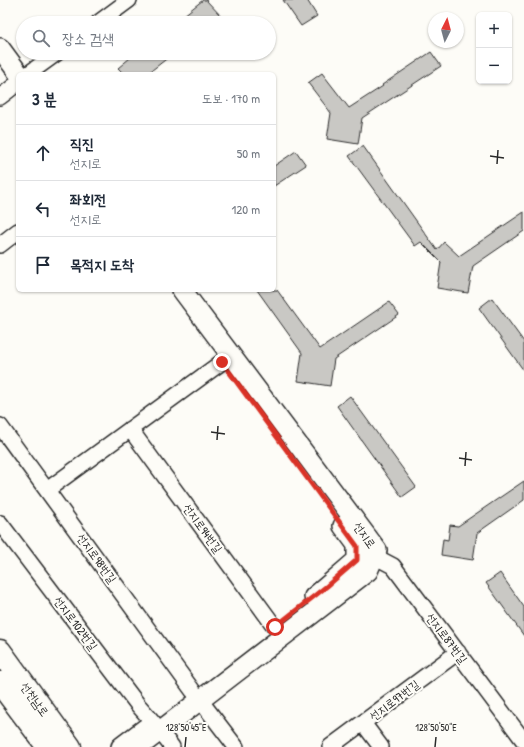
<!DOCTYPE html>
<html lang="ko">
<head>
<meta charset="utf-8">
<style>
  :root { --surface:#fff; --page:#f6f6f7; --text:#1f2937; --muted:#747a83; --line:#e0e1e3 }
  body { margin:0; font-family:"Patrick Hand","Poor Story",sans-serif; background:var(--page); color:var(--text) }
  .controls { position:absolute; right:12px; top:12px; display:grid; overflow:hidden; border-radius:6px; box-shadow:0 1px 3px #0004 }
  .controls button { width:36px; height:36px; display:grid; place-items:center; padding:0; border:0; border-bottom:1px solid var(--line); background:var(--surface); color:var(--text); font:20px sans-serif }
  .compass { position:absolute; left:428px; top:12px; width:36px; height:36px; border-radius:50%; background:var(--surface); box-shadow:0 1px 3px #0004; rotate:6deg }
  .stop { position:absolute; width:12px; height:12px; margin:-9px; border:3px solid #d93025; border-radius:50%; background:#fff }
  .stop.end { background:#d93025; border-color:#fff; box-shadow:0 1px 4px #0008 }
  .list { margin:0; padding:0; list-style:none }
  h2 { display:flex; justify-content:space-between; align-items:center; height:52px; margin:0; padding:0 16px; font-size:17px }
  h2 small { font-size:13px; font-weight:400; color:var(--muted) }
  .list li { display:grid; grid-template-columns:26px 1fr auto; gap:12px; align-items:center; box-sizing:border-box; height:56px; padding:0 16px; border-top:1px solid var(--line) }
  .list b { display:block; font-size:15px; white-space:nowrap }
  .list p { margin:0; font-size:13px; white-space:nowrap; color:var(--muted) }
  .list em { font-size:13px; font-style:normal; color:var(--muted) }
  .icon { flex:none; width:22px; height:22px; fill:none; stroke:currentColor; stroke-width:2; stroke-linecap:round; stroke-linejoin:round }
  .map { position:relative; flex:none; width:524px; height:747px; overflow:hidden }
  .search { position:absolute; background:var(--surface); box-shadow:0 1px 3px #0004; left:16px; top:16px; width:260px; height:44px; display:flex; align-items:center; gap:10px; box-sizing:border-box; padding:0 14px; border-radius:22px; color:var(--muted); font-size:15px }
  .panel { position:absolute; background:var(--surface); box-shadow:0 1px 3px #0004; left:16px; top:72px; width:260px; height:220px; border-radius:6px }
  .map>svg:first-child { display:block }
</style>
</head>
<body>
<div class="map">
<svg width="524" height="747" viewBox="0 0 524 747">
  <rect width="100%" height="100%" fill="#fdfcf7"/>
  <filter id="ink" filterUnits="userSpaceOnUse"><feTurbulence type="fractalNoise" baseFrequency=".025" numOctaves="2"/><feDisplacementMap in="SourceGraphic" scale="8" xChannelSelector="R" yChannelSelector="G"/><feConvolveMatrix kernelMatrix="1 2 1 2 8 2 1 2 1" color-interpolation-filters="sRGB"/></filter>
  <g filter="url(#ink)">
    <!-- building -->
    <path fill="#c9c8c4" stroke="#2b2b2b" d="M 203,0 L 206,0 L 221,16 L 212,23 L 174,23 Z
      M 283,0 L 307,0 L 317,16 L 301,26 Z
      M 431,52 L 441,66 L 362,118 L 358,144 L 327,139 L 331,113 L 308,83 L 322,73 L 349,108 L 383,86 L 382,85 Z
      M 136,53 L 174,53 L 147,74 L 124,74 L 118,68 Z
      M 363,146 L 437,250 L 444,242 L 459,256 L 524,212 L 524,231 L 473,266 L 468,293 L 437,288 L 441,262 L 421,242 L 415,246 L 349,156 Z
      M 296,151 L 306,165 L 274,186 L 274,166 Z
      M 257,290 L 277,290 L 320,349 L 389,302 L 399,315 L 334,359 L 330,386 L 298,381 L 302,353 Z
      M 492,298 L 524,342 L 524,371 L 479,308 Z
      M 350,396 L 416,487 L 402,497 L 337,406 Z
      M 524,481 L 524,500 L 477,533 L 473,560 L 441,555 L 443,539 L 448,540 L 450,525 L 458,526 Z
      M 500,573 L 524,607 L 524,636 L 486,583 Z"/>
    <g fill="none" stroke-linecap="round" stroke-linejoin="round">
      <!-- minor casing -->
      <g stroke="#2b2b2b" stroke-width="18">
        <path id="minor" d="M 98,23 L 129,0
          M 28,74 L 57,53
          M 0,97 L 18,83
          M 0,245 L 18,231
          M 0,426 L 193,691 L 236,747
          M 130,429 L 275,627
          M 47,490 L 222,362 L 230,355
          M 0,523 L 138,705 L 153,722 L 172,747
          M 364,554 L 374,556 L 393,566 L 524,741
          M 363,723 L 381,747
          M 330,747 L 458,652"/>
      </g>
      <!-- tertiary casing -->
      <g stroke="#2b2b2b" stroke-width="22">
        <path id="tertiary" d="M 0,48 L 19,74
          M 314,597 L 327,586 L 357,560 L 357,545 L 343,526
          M 121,747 L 146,728
          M 139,747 L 368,571 L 377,550 L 182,290"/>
      </g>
      <!-- secondary casing -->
      <g stroke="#2b2b2b" stroke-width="25">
        <path id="secondary" d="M 0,651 L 70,747
          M 0,683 L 48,747"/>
      </g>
      <!-- minor -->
      <use href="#minor" stroke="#fdfcf7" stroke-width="15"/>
      <!-- tertiary -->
      <use href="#tertiary" stroke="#fdfcf7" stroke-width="19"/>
      <!-- secondary -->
      <use href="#secondary" stroke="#fdfcf7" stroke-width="22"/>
    </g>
  </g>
  <g fill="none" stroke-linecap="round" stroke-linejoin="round" filter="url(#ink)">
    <!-- route -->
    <path stroke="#d93025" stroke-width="5" d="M 222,362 L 357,546 L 357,560 L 327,586 L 275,627"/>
  </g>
  <!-- ticks -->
  <path fill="none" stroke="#2b2b2b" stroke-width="1.5" d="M 490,156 L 504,158M 497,164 L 498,150M 211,432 L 225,434M 217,440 L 218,426M 459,458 L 472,460M 465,466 L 466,452M 185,747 L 186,737M 435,747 L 436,737"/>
  <g text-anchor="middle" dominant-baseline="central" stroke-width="4" stroke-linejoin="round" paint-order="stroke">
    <!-- street labels -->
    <g font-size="12" fill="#2b2b2b" stroke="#fdfcf7">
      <text transform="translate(203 528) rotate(54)">선지로94번길</text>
      <text transform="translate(365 535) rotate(55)">선지로</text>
      <text transform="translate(97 558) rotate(54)">선지로98번길</text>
      <text transform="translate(76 623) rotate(53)">선지로102번길</text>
      <text transform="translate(447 638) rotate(53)">선지로87번길</text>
      <text transform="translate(35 699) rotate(54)">선천남로</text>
      <text transform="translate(394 700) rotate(-37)">선지로97번길</text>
    </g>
  </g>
  <g font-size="10" text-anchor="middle" fill="#2b2b2b" stroke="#fdfcf7" stroke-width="4" stroke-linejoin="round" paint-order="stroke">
    <text x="186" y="731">128°50'45"E</text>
    <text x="436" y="731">128°50'50"E</text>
  </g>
</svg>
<div class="controls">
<button>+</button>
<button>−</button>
</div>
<svg class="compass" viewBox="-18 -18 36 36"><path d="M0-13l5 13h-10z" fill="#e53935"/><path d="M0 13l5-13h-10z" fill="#747a83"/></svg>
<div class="stop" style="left:275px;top:627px"></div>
<div class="stop end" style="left:222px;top:362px"></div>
<div class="search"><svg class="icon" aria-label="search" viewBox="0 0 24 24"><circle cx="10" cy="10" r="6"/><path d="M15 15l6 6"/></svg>장소 검색</div>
<section class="panel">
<h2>3 분<small>도보 · 170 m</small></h2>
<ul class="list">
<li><svg class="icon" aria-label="ahead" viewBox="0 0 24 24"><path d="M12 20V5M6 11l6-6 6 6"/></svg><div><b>직진</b><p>선지로</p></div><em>50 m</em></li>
<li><svg class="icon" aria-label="left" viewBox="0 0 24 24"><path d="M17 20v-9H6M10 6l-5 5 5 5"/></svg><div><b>좌회전</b><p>선지로</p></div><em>120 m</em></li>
<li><svg class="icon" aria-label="arrive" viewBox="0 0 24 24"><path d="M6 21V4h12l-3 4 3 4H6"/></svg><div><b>목적지 도착</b></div></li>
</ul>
</section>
</div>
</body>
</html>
